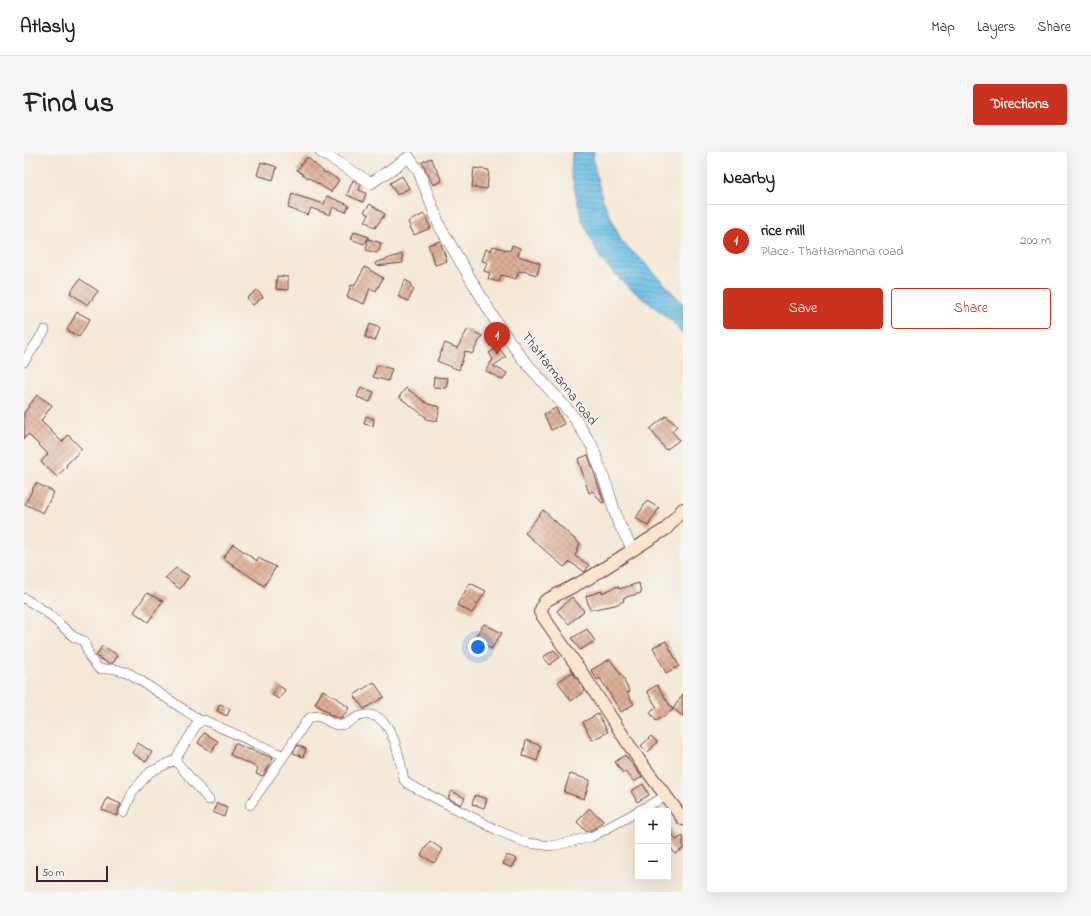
<!DOCTYPE html>
<html lang="en">
<head>
<meta charset="utf-8">
<style>
  :root { --surface:#fff; --page:#f6f6f6; --text:#202124; --muted:#757577; --line:#e0e0e0; --accent:#c8321e }
  body { margin:0; font-family:"Indie Flower",sans-serif; background:var(--page); color:var(--text) }
  .controls { position:absolute; right:12px; bottom:12px; display:grid; overflow:hidden; border-radius:4px; box-shadow:0 4px 16px #0002 }
  .controls button { width:36px; height:36px; display:grid; place-items:center; padding:0; border:0; border-bottom:1px solid var(--line); background:var(--surface); color:var(--text); font:20px sans-serif }
  .scale { position:absolute; left:12px; bottom:10px; width:72px; box-sizing:border-box; padding-left:4px; border:2px solid #4a1f2b; border-top:0; font-size:11px; line-height:14px; white-space:nowrap; color:#4a1f2b; -webkit-text-stroke:3px #f6f6f2; paint-order:stroke }
  .you { position:absolute; left:454px; top:495px; width:14px; height:14px; margin:-10px; border:3px solid #fff; border-radius:50%; background:#1a73e8; box-shadow:0 0 0 6px #1a73e833 }
  .badge { display:grid; place-items:center; width:26px; height:26px; border-radius:50%; background:var(--accent); color:#fff; font-size:13px; font-weight:700 }
  .pin { position:absolute; translate:-50% -33px; filter:drop-shadow(0 1px 2px #0008) }
  .pin::after { content:''; position:absolute; top:21px; width:14px; height:12px; background:inherit; clip-path:polygon(0 0,100% 0,50% 100%) }
  .list { margin:0; padding:0; list-style:none }
  h2 { display:flex; justify-content:space-between; align-items:center; height:52px; margin:0; padding:0 16px; font-size:17px }
  h2 small { font-size:13px; font-weight:400; color:var(--muted) }
  .list li { display:grid; grid-template-columns:26px 1fr auto; gap:12px; align-items:center; box-sizing:border-box; height:72px; padding:0 16px; border-top:1px solid var(--line) }
  .list b { display:block; font-size:15px; white-space:nowrap }
  .list p { margin:0; font-size:13px; white-space:nowrap; color:var(--muted) }
  .list em { font-size:13px; font-style:normal; color:var(--muted) }
  .actions { display:flex; gap:8px; padding:12px 16px }
  .actions a { flex:1; padding:9px 0; border:1px solid var(--accent); border-radius:4px; text-align:center; font-size:14px; color:var(--accent) }
  .actions .main { background:var(--accent); color:#fff }
  .map { position:relative; flex:none; width:659px; height:740px; overflow:hidden; border-radius:4px }
  header { display:flex; align-items:center; gap:24px; box-sizing:border-box; height:56px; padding:0 20px; background:var(--surface); border-bottom:1px solid var(--line) }
  header strong { font-size:19px }
  nav { display:flex; gap:22px; margin-inline-start:auto; font-size:14px }
  .intro { display:flex; align-items:center; justify-content:space-between; box-sizing:border-box; height:96px; padding:0 24px }
  h1 { margin:0; font-size:28px }
  .button { padding:10px 18px; border-radius:4px; background:var(--accent); color:#fff; font-size:14px; font-weight:700 }
  main { display:flex; gap:24px; padding:0 24px }
  aside { flex:1; background:var(--surface); border-radius:4px; box-shadow:0 4px 16px #0002 }
  .map>svg:first-child { display:block }
</style>
</head>
<body>
<header>
<strong>Atlasly</strong>
<nav><a>Map</a><a>Layers</a><a>Share</a></nav>
</header>
<div class="intro"><h1>Find us</h1><a class="button">Directions</a></div>
<main>
<div class="map">
<svg width="659" height="740" viewBox="0 0 659 740">
  <defs>
    <pattern id="water-rules" width="6" height="5" patternUnits="userSpaceOnUse"><rect width="6" height="5" fill="#67bde4"/><path d="M0 2.5h6" fill="none" stroke="#5799b9"/></pattern>
    <pattern id="building-cross-hatch" width="8" height="8" patternUnits="userSpaceOnUse"><rect width="8" height="8" fill="#deaf97"/><path d="M0 0l8 8M0 8l8-8" fill="none" stroke="#b68e7b"/></pattern>
  </defs>
  <rect width="100%" height="100%" fill="#f6f6f2"/>
  <filter id="ink" filterUnits="userSpaceOnUse"><feTurbulence type="fractalNoise" baseFrequency=".025" numOctaves="2"/><feDisplacementMap in="SourceGraphic" scale="8" xChannelSelector="R" yChannelSelector="G"/><feConvolveMatrix kernelMatrix="1 2 1 2 8 2 1 2 1" color-interpolation-filters="sRGB"/></filter>
  <filter id="wash" filterUnits="userSpaceOnUse"><feTurbulence type="fractalNoise" baseFrequency=".012" numOctaves="4" result="noise"/><feDisplacementMap in="SourceGraphic" scale="16" xChannelSelector="R" yChannelSelector="G"/><feGaussianBlur stdDeviation="0.9" result="paint"/><feColorMatrix in="noise" values="0 0 0 0 0 0 0 0 0 0 0 0 0 0 0 0 0 1.4 0 .05"/><feComposite in="paint" operator="in"/></filter>
  <g filter="url(#wash)">
    <rect width="100%" height="100%" fill="#f4e8d6"/>
    <!-- water -->
    <path fill="url(#water-rules)" stroke="#586e88" d="M 548,0 L 570,0 L 569,8 L 578,46 L 598,90 L 623,113 L 659,152 L 659,183 L 648,169 L 603,134 L 577,108 L 557,65 L 547,21 Z"/>
    <g id="blocks">
      <!-- building -->
      <path fill="url(#building-cross-hatch)" d="M 283,5 L 301,21 L 302,20 L 315,28 L 307,40 L 285,26 L 285,27 L 273,18 Z
        M 407,6 L 418,29 L 409,33 L 398,10 Z
        M 237,10 L 253,15 L 249,28 L 233,23 Z
        M 450,16 L 465,18 L 463,37 L 448,35 Z
        M 378,24 L 385,36 L 373,43 L 366,31 Z
        M 329,28 L 337,33 L 335,38 L 342,41 L 339,50 L 323,43 Z
        M 268,42 L 300,52 L 303,44 L 325,53 L 322,60 L 309,55 L 306,63 L 287,56 L 284,63 L 264,56 Z
        M 346,52 L 361,62 L 351,76 L 341,69 L 345,63 L 340,60 Z
        M 400,62 L 407,76 L 390,83 L 384,70 Z
        M 330,80 L 345,85 L 340,92 L 327,87 Z
        M 344,87 L 357,91 L 355,99 L 352,101 L 342,98 Z
        M 416,89 L 423,109 L 411,113 L 404,93 Z
        M 488,93 L 496,96 L 494,104 L 516,111 L 513,123 L 499,119 L 499,120 L 495,119 L 492,127 L 477,123 L 475,130 L 464,127 L 466,121 L 460,119 L 463,110 L 458,109 L 462,97 L 467,99 L 469,94 L 486,99 Z
        M 378,102 L 379,111 L 352,114 L 351,111 Z
        M 341,115 L 359,126 L 352,139 L 346,136 L 340,152 L 323,145 L 327,133 L 330,134 Z
        M 253,124 L 264,125 L 264,138 L 252,137 Z
        M 56,127 L 74,139 L 64,153 L 46,141 Z
        M 381,128 L 388,132 L 386,136 L 390,137 L 384,149 L 374,144 Z
        M 233,138 L 239,145 L 229,153 L 223,146 Z
        M 53,160 L 66,167 L 55,185 L 43,178 Z
        M 346,172 L 356,176 L 351,189 L 341,185 Z
        M 444,177 L 458,184 L 448,202 L 441,199 L 435,218 L 413,209 L 421,191 L 433,196 Z
        M 474,195 L 482,205 L 469,214 L 483,221 L 479,228 L 462,219 L 469,207 L 465,201 Z
        M 353,213 L 368,217 L 364,229 L 349,225 Z
        M 410,225 L 424,226 L 422,236 L 409,235 Z
        M 337,235 L 350,240 L 346,250 L 333,245 Z
        M 382,236 L 404,252 L 416,255 L 413,269 L 402,267 L 402,265 L 375,245 Z
        M 13,243 L 28,253 L 17,269 L 38,290 L 44,283 L 58,297 L 42,313 L 43,314 L 33,325 L 17,310 L 24,302 L 4,282 L 0,287 L 0,261 Z
        M 532,256 L 540,272 L 527,278 L 520,262 Z
        M 342,264 L 350,267 L 349,274 L 340,272 Z
        M 642,264 L 653,274 L 648,279 L 655,288 L 642,298 L 626,277 Z
        M 564,303 L 580,350 L 578,351 L 569,339 L 565,341 L 554,307 Z
        M 12,331 L 30,340 L 19,361 L 1,352 Z
        M 623,349 L 635,356 L 624,374 L 612,366 Z
        M 519,358 L 556,392 L 551,404 L 565,413 L 561,420 L 546,410 L 540,415 L 501,381 Z
        M 209,392 L 233,409 L 234,406 L 252,415 L 240,434 L 199,406 Z
        M 152,416 L 165,424 L 156,437 L 141,426 Z
        M 446,431 L 462,439 L 448,461 L 433,453 Z
        M 615,431 L 617,441 L 599,446 L 600,449 L 591,453 L 566,458 L 562,444 L 578,439 L 578,441 L 594,434 L 595,437 Z
        M 123,441 L 139,449 L 124,470 L 110,460 Z
        M 548,445 L 560,459 L 545,472 L 533,459 Z
        M 460,472 L 478,481 L 467,497 L 451,485 Z
        M 563,477 L 571,489 L 556,498 L 548,486 Z
        M 642,489 L 655,514 L 642,521 L 629,495 Z
        M 78,494 L 94,503 L 89,511 L 84,511 L 72,504 Z
        M 530,498 L 536,505 L 526,513 L 519,505 Z
        M 586,507 L 601,528 L 600,529 L 606,540 L 603,541 L 610,552 L 597,560 L 576,526 L 573,528 L 567,518 Z
        M 548,520 L 561,539 L 547,549 L 534,530 Z
        M 350,530 L 360,545 L 340,557 L 330,543 Z
        M 254,533 L 261,538 L 255,547 L 248,543 Z
        M 633,533 L 649,558 L 632,569 L 626,560 L 633,556 L 623,539 Z
        M 299,538 L 312,546 L 325,556 L 317,567 L 306,563 L 304,562 L 305,561 L 291,552 Z
        M 659,542 L 659,564 L 649,557 Z
        M 196,552 L 206,557 L 203,564 L 193,559 Z
        M 574,562 L 584,580 L 568,588 L 559,570 Z
        M 180,581 L 194,589 L 188,600 L 174,591 Z
        M 627,584 L 633,590 L 624,600 L 617,594 Z
        M 502,588 L 517,594 L 513,609 L 499,604 Z
        M 114,591 L 128,600 L 122,610 L 108,601 Z
        M 211,591 L 225,598 L 225,597 L 249,606 L 246,613 L 239,624 L 232,622 L 234,616 L 206,603 Z
        M 274,593 L 282,597 L 279,605 L 269,601 Z
        M 601,603 L 618,625 L 610,630 L 602,620 L 599,621 L 591,610 Z
        M 546,622 L 566,628 L 560,647 L 540,640 Z
        M 619,632 L 625,643 L 613,650 L 607,639 Z
        M 428,639 L 441,646 L 437,653 L 424,646 Z
        M 451,643 L 463,647 L 460,656 L 448,652 Z
        M 83,646 L 97,652 L 94,658 L 94,664 L 78,658 Z
        M 193,651 L 203,655 L 200,665 L 189,660 Z
        M 565,656 L 579,669 L 573,675 L 563,680 L 553,670 Z
        M 644,674 L 652,688 L 659,684 L 659,697 L 651,702 L 644,691 Z
        M 406,689 L 419,698 L 410,711 L 397,703 Z
        M 483,703 L 493,707 L 488,716 L 479,712 Z"/>
    </g>
  </g>
  <g filter="url(#ink)">
    <use href="#blocks" fill-opacity="0" stroke="#643d45" stroke-width="1"/>
    <g fill="none" stroke-linecap="round" stroke-linejoin="round">
      <!-- minor casing -->
      <g stroke="#643d45" stroke-width="10">
        <path id="minor" d="M 0,210 L 21,178
          M 0,446 L 22,460 L 50,485 L 60,489 L 66,506 L 75,517 L 91,517 L 105,521 L 177,569
          M 151,608 L 185,648
          M 226,653 L 260,604 L 283,568 C 294,558 302,571 314,573 C 323,574 328,566 336,564 C 368,554 376,607 380,628 L 384,632 L 475,679 L 503,691 L 528,694 L 567,685 L 642,644
          M 100,660 L 109,639 L 126,620 L 151,608 L 173,572 L 180,568 L 260,604"/>
      </g>
      <!-- tertiary casing -->
      <g stroke="#643d45" stroke-width="12">
        <path id="tertiary" d="M 297,0 L 347,31 L 385,5 L 395,20 L 416,75 L 474,173 L 498,206 L 549,264 L 568,294 L 583,335 L 594,370 L 609,398"/>
      </g>
      <!-- secondary casing -->
      <g stroke="#643d45" stroke-width="14">
        <path id="secondary" d="M 659,357 L 642,377 L 624,388 L 565,426 L 521,449 L 516,460 L 562,527 L 615,608 L 659,667"/>
      </g>
      <!-- minor -->
      <use href="#minor" stroke="#fff" stroke-width="9"/>
      <!-- tertiary -->
      <use href="#tertiary" stroke="#fff" stroke-width="11"/>
      <!-- secondary -->
      <use href="#secondary" stroke="#fce5cf" stroke-width="12"/>
    </g>
  </g>
  <g text-anchor="middle" dominant-baseline="central" stroke-width="3.5" stroke-linejoin="round" paint-order="stroke">
    <!-- street labels -->
    <g font-size="14" fill="#4a1f2b" stroke="#f6f6f2">
      <text transform="translate(535 227) rotate(52)">Thattarmanna road</text>
    </g>
  </g>
</svg>
<div class="controls">
<button>+</button>
<button>−</button>
</div>
<div class="scale">50 m</div>
<div class="you"></div>
<div class="pin badge" style="left:473px;top:203px">1</div>
</div>
<aside>
<h2>Nearby<small></small></h2>
<ul class="list">
<li><span class="badge">1</span><div><b>rice mill</b><p>Place · Thattarmanna road</p></div><em>200 m</em></li>
</ul>
<div class="actions"><a class="main">Save</a><a>Share</a></div>
</aside>
</main>
</body>
</html>
